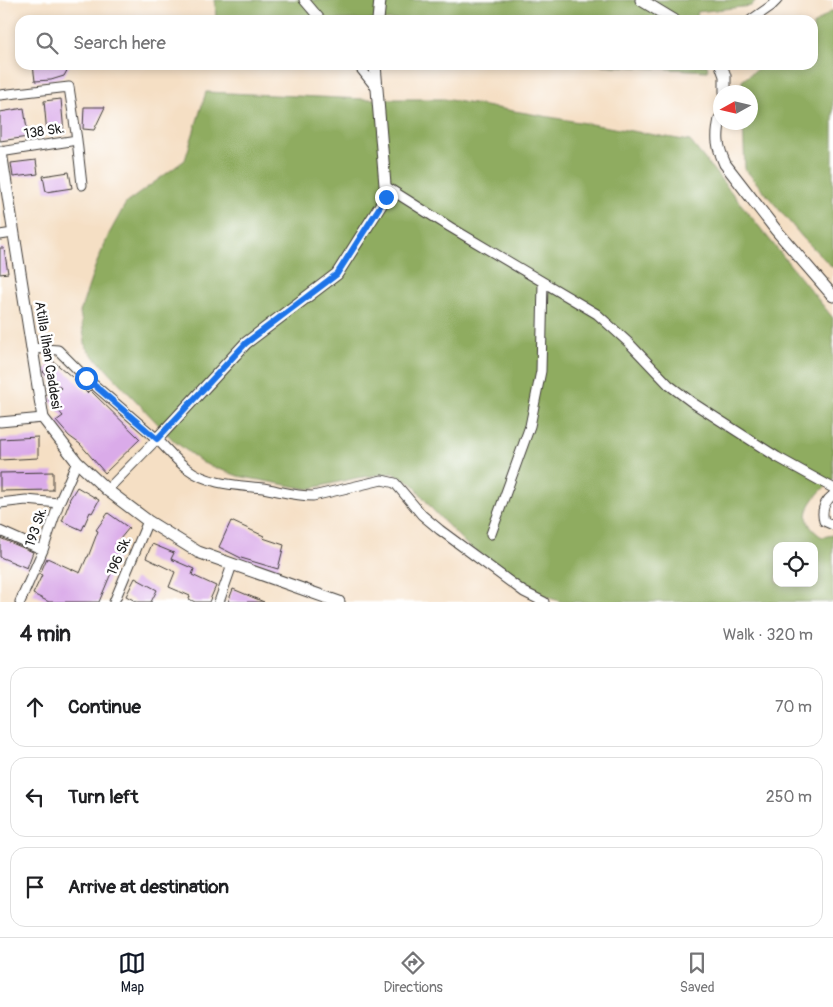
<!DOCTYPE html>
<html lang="en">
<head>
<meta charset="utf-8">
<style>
  :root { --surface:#fff; --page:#f6f6f6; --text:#202124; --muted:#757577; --line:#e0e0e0; --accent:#111827 }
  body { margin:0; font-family:Pangolin,sans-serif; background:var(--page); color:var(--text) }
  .controls { position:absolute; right:15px; bottom:15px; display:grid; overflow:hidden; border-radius:10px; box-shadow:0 2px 8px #0003 }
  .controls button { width:45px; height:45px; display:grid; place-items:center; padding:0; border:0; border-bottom:1px solid var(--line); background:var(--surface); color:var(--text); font:25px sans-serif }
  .compass { position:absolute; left:713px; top:85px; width:45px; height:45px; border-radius:50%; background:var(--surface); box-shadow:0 2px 8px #0003; rotate:262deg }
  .stop { position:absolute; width:15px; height:15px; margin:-11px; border:4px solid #1a73e8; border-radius:50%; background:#fff }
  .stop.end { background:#1a73e8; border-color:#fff; box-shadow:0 1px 5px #0008 }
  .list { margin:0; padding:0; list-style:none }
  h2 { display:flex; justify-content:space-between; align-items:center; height:65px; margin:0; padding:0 20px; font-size:21px }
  h2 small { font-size:16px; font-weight:400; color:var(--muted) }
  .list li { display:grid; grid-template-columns:32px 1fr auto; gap:15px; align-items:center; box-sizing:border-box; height:80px; margin:0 10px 10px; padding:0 10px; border:1px solid var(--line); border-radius:15px }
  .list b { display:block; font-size:19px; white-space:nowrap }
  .list em { font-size:16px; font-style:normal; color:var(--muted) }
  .icon { flex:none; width:28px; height:28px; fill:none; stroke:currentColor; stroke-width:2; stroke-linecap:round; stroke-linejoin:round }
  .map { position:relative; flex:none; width:833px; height:602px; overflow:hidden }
  .search { position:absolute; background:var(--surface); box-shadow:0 2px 8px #0003; left:15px; right:15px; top:15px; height:55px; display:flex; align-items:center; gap:12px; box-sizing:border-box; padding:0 18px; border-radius:15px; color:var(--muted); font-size:19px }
  .sheet { height:335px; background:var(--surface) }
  nav { display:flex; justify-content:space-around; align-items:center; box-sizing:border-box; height:70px; border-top:1px solid var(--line); background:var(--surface); font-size:14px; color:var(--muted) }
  nav a { display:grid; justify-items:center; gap:2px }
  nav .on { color:var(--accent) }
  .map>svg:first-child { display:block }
</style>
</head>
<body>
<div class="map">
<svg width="833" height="602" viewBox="0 0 833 602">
  <rect width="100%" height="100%" fill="#fff"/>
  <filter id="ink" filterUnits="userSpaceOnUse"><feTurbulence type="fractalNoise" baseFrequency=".02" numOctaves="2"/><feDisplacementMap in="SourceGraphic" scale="10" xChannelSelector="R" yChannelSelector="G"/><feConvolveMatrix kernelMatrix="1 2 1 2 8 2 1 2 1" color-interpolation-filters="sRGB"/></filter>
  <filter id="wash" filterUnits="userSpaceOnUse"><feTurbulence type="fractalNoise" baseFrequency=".0096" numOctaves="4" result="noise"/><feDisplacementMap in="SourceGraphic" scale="20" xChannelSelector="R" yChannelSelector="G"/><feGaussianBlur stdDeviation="1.12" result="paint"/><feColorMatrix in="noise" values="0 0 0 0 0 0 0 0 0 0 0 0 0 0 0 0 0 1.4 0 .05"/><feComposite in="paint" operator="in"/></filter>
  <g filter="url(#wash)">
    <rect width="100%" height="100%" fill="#f5dfc4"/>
    <!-- forest -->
    <path fill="#8fac60" stroke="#56643e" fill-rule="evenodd" d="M 215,0 L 756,0 L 751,6 L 697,12 L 698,20 L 216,20 Z
      M 833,10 L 833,268 L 803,238 L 745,169 L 743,123 L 750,122 L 750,92 L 742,92 L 742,81 L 762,65 L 813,65 L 813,25 Z
      M 600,65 L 707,65 L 708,71 L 615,66 Z
      M 206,92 L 364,99 L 444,99 L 690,141 L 833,318 L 833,480 C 814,496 792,518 822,537 L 833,535 L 833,602 L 563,602 L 543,596 L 468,546 L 433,510 L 412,483 L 392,473 L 356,478 L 308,489 L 238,476 L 203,463 L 174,441 L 86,348 L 80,312 L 95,267 L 109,234 L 126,203 L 185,160 ZM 777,546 L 814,546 L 814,583 L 777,583 Z"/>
    <g id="blocks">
      <!-- building -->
      <path fill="#daabe9" d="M 33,65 L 70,65 L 64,76 L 51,80 L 35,81 Z
        M 61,99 L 64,133 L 47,134 L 44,101 Z
        M 84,107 L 105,107 L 94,130 L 83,129 Z
        M 24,108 L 28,137 L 0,141 L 0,112 Z
        M 36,160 L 38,174 L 13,177 L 11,163 Z
        M 69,172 L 72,188 L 46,192 L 43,176 Z
        M 0,248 L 4,248 L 8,273 L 0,274 Z
        M 53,361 L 72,377 L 87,393 L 90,390 L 91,391 L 140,439 L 105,473 L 80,444 L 69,436 L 56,421 L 63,416 L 49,400 L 61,388 L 43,372 Z
        M 38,437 L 38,458 L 0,460 L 0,439 Z
        M 53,472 L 53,490 L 0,491 L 0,473 Z
        M 77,487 L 99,500 L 92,513 L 90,512 L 82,530 L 62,521 L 70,501 L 69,500 Z
        M 108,513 L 129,528 L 115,545 L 122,547 L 99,602 L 49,602 L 33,594 L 42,575 L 40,574 L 47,558 L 80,573 L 87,557 L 88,557 L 98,531 L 96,530 Z
        M 231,521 L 264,536 L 263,538 L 284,545 L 278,569 L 241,558 L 219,547 Z
        M 0,538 L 33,552 L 27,568 L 0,557 Z
        M 152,544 L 174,553 L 171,559 L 194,569 L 192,575 L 216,586 L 209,602 L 195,602 L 189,599 L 190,596 L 169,587 L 175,572 L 146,558 Z
        M 135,578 L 157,590 L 151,602 L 137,602 L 126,596 Z
        M 233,589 L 264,602 L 228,602 Z"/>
    </g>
  </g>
  <g filter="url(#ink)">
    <use href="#blocks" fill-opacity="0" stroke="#3d3935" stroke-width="1"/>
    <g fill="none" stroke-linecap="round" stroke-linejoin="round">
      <!-- minor casing -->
      <g stroke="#3d3935" stroke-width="11">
        <path id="minor" d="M 304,0 L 321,20
          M 751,20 L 771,6 L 777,0
          M 358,65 L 377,89
          M 0,95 L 69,87 L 77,140
          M 0,152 L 77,140 L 82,185
          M 385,186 L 450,227 L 597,314 L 629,343 L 669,385 L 693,403 L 777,457 L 833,488
          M 0,235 L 13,233
          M 31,348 L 58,350 L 85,377 L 157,439 L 107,490
          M 0,422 L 43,418
          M 157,439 C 167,449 176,461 188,469 C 209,485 238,485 263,488 C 280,491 296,496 313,496 L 382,480 L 395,483 L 422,515 L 440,530 L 524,592 L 544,602
          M 833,495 C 824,502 821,510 824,521 L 833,525
          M 0,503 L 26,500 L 59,503
          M 0,531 L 43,550
          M 491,534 L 530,426 L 541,371 L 543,283
          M 20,602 L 43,550 L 59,503 L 77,462
          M 114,602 L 148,521
          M 219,602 L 232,565"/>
      </g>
      <!-- tertiary casing -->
      <g stroke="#3d3935" stroke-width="13">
        <path id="tertiary" d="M 641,0 L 674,20
          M 378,20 L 380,0
          M 721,65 L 725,76 L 725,92
          M 720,119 C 716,138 717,146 725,164 L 776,230 L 833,296
          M 1,152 L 43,418 L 77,462 L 107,490 L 148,521 L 198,552 L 339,602
          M 157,439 L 246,343 L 337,274 L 386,197 L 375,65"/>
      </g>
      <!-- minor -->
      <use href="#minor" stroke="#fff" stroke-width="9"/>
      <!-- tertiary -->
      <use href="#tertiary" stroke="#fff" stroke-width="11"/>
    </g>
  </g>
  <g fill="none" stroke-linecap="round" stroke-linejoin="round" filter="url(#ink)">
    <!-- route -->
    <path stroke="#1a73e8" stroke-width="6" d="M 86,378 L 157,439 L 246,343 L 337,274 L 386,197"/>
  </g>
  <g text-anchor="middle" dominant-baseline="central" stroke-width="5" stroke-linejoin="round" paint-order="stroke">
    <!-- street labels -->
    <g font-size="14" fill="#1c1c1c" stroke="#fff">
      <text transform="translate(44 131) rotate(-9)">138 Sk.</text>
      <text transform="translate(48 355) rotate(81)">Atilla İlhan Caddesi</text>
      <text transform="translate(36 527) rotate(-71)">193 Sk.</text>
      <text transform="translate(119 556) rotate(-67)">196 Sk.</text>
    </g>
  </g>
</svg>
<div class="controls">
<button><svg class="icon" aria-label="locate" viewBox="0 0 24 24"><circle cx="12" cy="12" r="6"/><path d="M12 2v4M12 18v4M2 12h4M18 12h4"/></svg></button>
</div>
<svg class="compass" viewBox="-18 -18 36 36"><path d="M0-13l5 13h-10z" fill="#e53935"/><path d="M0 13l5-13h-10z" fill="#757577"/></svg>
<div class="stop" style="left:86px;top:378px"></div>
<div class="stop end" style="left:386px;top:197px"></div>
<div class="search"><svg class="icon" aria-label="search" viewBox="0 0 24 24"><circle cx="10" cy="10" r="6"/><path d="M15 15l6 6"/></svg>Search here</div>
</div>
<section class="sheet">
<h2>4 min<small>Walk · 320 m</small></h2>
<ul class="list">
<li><svg class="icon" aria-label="ahead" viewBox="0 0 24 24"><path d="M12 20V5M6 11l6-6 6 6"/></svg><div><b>Continue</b></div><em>70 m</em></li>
<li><svg class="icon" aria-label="left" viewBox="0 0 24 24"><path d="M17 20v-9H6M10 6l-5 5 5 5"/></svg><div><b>Turn left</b></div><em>250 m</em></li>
<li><svg class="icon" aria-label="arrive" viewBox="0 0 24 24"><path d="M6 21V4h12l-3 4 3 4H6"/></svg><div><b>Arrive at destination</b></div></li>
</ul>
</section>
<nav>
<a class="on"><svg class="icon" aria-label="map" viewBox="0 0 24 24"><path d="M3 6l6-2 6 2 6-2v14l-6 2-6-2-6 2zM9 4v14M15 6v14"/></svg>Map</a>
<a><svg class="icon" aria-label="directions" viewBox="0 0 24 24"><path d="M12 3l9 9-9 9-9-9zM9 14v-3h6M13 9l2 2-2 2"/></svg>Directions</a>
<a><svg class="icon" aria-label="saved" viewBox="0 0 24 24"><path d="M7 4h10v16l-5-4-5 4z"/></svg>Saved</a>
</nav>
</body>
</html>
